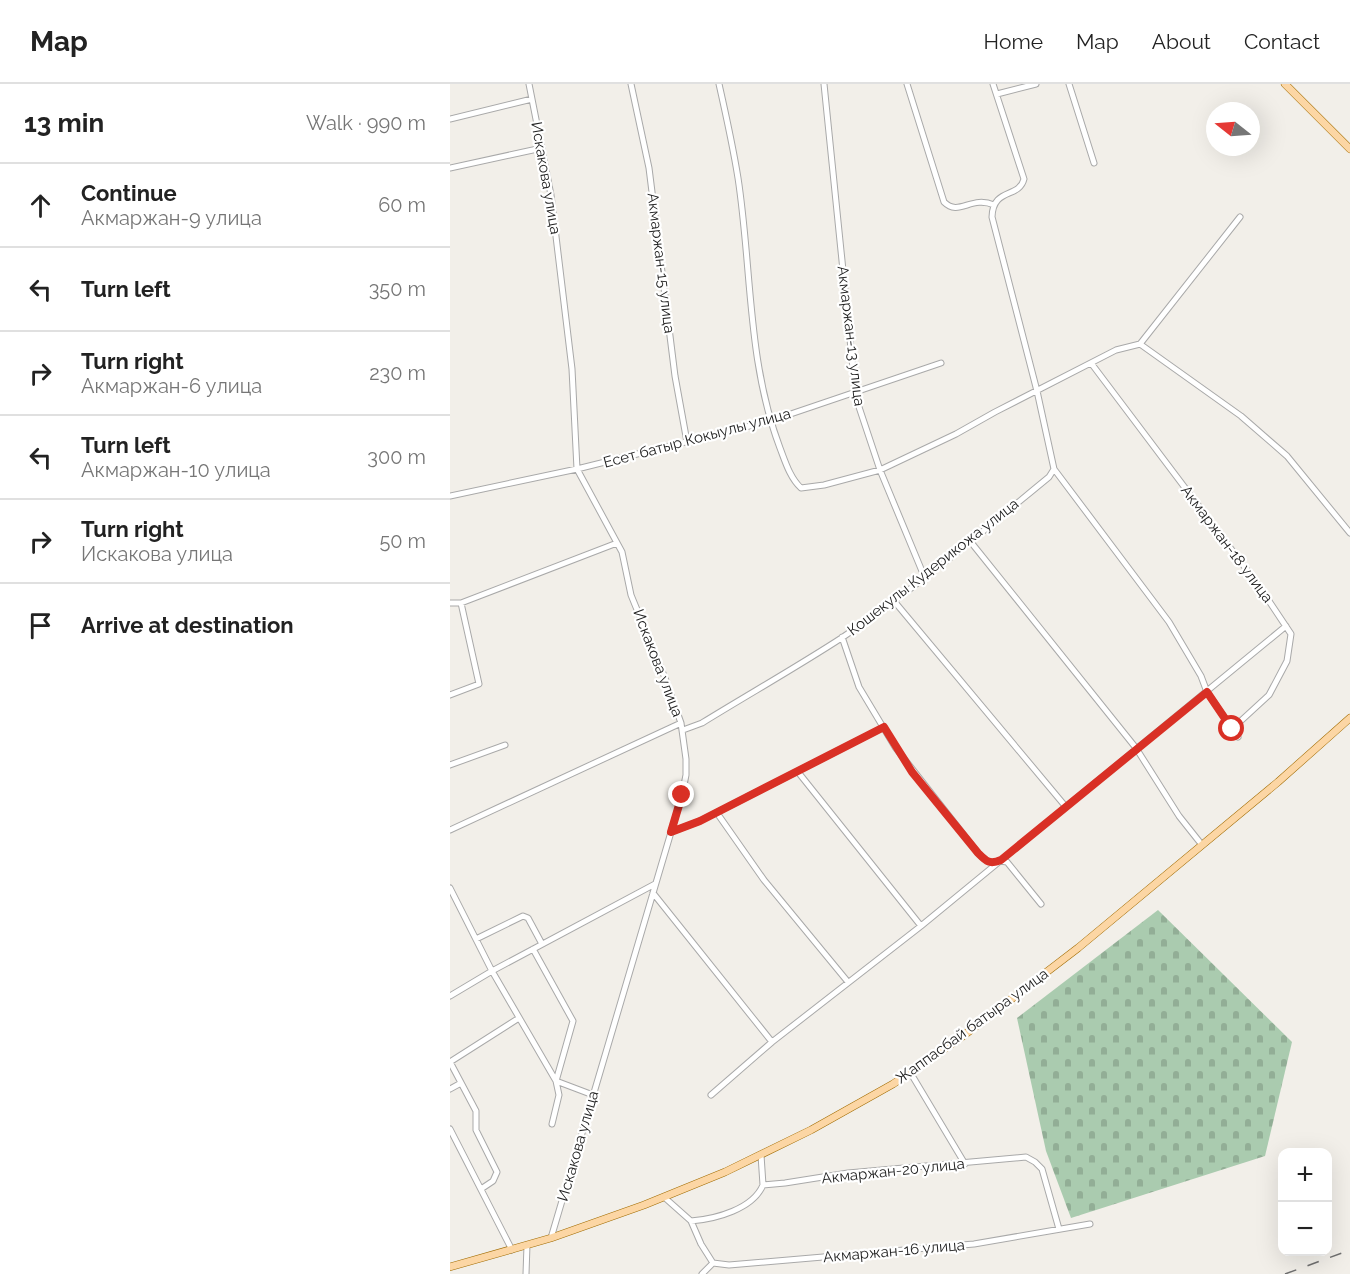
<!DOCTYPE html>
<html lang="en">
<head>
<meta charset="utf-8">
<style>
  :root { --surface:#fff; --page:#f6f6f6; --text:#222; --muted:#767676; --line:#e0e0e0 }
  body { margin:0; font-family:Raleway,sans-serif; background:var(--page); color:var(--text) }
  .controls { position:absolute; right:18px; bottom:18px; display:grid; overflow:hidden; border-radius:12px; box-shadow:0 6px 24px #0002 }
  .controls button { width:54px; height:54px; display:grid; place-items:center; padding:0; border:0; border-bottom:2px solid var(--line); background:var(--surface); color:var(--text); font:30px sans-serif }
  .compass { position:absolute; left:756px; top:18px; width:54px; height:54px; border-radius:50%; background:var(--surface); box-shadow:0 6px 24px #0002; rotate:287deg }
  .stop { position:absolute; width:18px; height:18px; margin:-14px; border:4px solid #d93025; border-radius:50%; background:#fff }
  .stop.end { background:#d93025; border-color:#fff; box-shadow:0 2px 6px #0008 }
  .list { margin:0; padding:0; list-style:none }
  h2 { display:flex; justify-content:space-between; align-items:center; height:78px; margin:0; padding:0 24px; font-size:26px }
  h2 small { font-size:20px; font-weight:400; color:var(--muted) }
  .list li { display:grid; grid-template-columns:39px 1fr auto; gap:18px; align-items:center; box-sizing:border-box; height:84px; padding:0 24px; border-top:2px solid var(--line) }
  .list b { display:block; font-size:22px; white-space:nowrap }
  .list p { margin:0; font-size:20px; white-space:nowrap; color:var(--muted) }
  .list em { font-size:20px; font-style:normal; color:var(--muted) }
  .icon { flex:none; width:33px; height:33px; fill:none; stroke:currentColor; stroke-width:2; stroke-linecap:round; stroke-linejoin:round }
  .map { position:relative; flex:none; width:900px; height:1190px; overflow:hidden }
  header { display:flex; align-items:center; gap:36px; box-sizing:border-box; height:84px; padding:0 30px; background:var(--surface); border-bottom:2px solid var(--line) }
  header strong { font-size:28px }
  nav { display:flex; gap:33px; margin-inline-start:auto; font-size:21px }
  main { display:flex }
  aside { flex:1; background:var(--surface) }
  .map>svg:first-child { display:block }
</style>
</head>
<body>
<header>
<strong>Map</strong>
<nav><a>Home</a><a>Map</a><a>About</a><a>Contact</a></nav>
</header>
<main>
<aside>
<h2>13 min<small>Walk · 990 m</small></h2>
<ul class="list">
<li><svg class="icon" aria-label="ahead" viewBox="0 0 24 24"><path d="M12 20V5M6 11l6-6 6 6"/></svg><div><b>Continue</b><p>Акмаржан-9 улица</p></div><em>60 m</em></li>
<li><svg class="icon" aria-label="left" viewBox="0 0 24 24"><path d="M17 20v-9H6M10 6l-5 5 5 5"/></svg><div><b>Turn left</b></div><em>350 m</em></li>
<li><svg class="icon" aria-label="right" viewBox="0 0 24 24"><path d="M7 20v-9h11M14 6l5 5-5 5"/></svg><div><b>Turn right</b><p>Акмаржан-6 улица</p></div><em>230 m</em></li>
<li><svg class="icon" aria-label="left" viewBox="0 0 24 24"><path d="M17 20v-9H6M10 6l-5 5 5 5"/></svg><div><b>Turn left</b><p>Акмаржан-10 улица</p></div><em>300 m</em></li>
<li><svg class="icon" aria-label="right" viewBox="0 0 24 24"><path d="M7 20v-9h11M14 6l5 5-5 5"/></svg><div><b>Turn right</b><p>Искакова улица</p></div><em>50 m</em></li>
<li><svg class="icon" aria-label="arrive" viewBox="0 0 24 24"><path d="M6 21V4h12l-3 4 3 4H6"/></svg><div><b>Arrive at destination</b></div></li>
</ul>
</aside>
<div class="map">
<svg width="900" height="1190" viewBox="0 0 900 1190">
  <defs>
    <pattern id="cemetery-stones" width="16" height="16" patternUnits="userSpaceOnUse" patternTransform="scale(1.5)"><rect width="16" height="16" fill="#aacbaf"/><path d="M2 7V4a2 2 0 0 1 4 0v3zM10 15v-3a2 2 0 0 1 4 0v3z" fill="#92ae96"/></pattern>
  </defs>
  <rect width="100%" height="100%" fill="#f2efe9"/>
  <!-- cemetery -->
  <path fill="url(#cemetery-stones)" d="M 708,826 L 842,958 L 815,1072 L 621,1134 L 596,1067 L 567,934 Z"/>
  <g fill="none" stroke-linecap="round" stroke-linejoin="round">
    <!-- minor casing -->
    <g stroke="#a9a9a9" stroke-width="7">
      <path id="minor" d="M 79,0 L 101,111 L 122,285 L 127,385 L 172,468 L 181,511 L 215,594 L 231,639 L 236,675 L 236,691 L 232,711 L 101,1154
        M 181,0 L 199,84 L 225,292 L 237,358
        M 269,0 C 276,31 283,63 288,94 C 302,185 297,277 330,364 C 335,377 340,394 351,404 L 374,401 L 430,386 L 506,350 L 545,328 L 666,266 L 690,260 L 790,133
        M 374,0 L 406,314 L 430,386 L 474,492
        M 457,0 L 494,118 C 509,133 521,111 544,121
        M 543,0 L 574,95 C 569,115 543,103 542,133 L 587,307 L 604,385 L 719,538 L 751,592 L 757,608 L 788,653
        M 619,0 L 644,79
        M 547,10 L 586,0
        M 0,35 L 82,15
        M 0,84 L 92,64
        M 690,260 L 791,332 L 837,372 L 900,449
        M 641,279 L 809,502 L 841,550 L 837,577 L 819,611 L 782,645
        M 0,412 L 127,385 L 320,337 L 491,279
        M 520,457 L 686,664 L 729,732 L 752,761
        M 444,517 L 616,723
        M 0,519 L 11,519 L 167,459
        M 392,553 L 409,603 L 445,663 L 528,769 C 544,785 541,774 557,778 L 591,820
        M 0,611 L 29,600 L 11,519
        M 233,646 L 252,639 C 299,610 347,583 393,553 C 465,505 532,448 599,393 L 604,385
        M 0,681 L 55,661
        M 348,688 L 471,842
        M 267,729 L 314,796 L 398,898
        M 0,746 L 231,639
        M 221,748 L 250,737 L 434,643
        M 0,804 L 42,887 L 106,997 L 143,1011
        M 203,809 L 322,958
        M 26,855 L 73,832 L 78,834 L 92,860
        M 83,865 L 123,937 L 106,997 L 109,1011 L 102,1040
        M 0,912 L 42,887 L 205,800
        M 0,978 L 26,1027 L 26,1046 L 47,1088 L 43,1097 L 31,1105
        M 0,978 L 69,934
        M 460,988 L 515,1080
        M 0,1005 L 11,999
        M 261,1011 L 322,958 L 471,842 L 836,542
        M 0,1045 L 62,1166
        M 311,1071 L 313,1101
        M 214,1113 L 241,1137 L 251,1160 L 263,1179
        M 241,1137 C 266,1135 303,1125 313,1101 L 335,1099 L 398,1089 L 576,1073 L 585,1078 L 592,1085 L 609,1145
        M 76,1190 L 77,1161
        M 252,1190 L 263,1179 L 279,1181 L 524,1160 L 640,1140"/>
    </g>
    <!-- major casing -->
    <g stroke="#a06b00" stroke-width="8">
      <path id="major" d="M 835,0 L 900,65
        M 0,1183 L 101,1154 L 194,1121 L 275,1088 L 361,1046 L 443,1000 L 509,955 L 628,864 L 828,698 L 900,634"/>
    </g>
    <!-- minor -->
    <use href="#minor" stroke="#fff" stroke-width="5"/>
    <!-- major -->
    <use href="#major" stroke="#fcd6a4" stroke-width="7"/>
    <!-- rail -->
    <path stroke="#707070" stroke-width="1.5" stroke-dasharray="12 12" stroke-linecap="butt" d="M 835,1190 L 900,1166"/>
  </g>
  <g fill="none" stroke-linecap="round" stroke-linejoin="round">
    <!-- route -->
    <path stroke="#d93025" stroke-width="8" d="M 232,711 L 221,748 L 250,737 L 434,643 L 462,688 L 528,769 C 536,777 539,781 551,776 L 757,608 L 782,645"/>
  </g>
  <g text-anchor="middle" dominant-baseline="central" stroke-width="4.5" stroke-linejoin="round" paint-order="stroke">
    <!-- street labels -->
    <g font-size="15" fill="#222" stroke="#fff">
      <text transform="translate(96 94) rotate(80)">Искакова улица</text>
      <text transform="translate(211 179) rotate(83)">Акмаржан-15 улица</text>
      <text transform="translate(401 252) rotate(83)">Акмаржан-13 улица</text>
      <text transform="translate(247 354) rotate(-15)">Есет батыр Кокыулы улица</text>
      <text transform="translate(777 460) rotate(53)">Акмаржан-18 улица</text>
      <text transform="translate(483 483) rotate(-38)">Кошекулы Кудерикожа улица</text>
      <text transform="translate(208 579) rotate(69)">Искакова улица</text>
      <text transform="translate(522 942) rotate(-36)">Жаппасбай батыра улица</text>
      <text transform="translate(128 1062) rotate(-74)">Искакова улица</text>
      <text transform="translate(443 1087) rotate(-6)">Акмаржан-20 улица</text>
      <text transform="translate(444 1167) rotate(-5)">Акмаржан-16 улица</text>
    </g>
  </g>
</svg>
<div class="controls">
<button>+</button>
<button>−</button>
</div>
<svg class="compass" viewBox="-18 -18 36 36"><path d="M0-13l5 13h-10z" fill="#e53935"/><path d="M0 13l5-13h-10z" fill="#767676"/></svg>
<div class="stop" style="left:782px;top:645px"></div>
<div class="stop end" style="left:232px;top:711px"></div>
</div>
</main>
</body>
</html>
